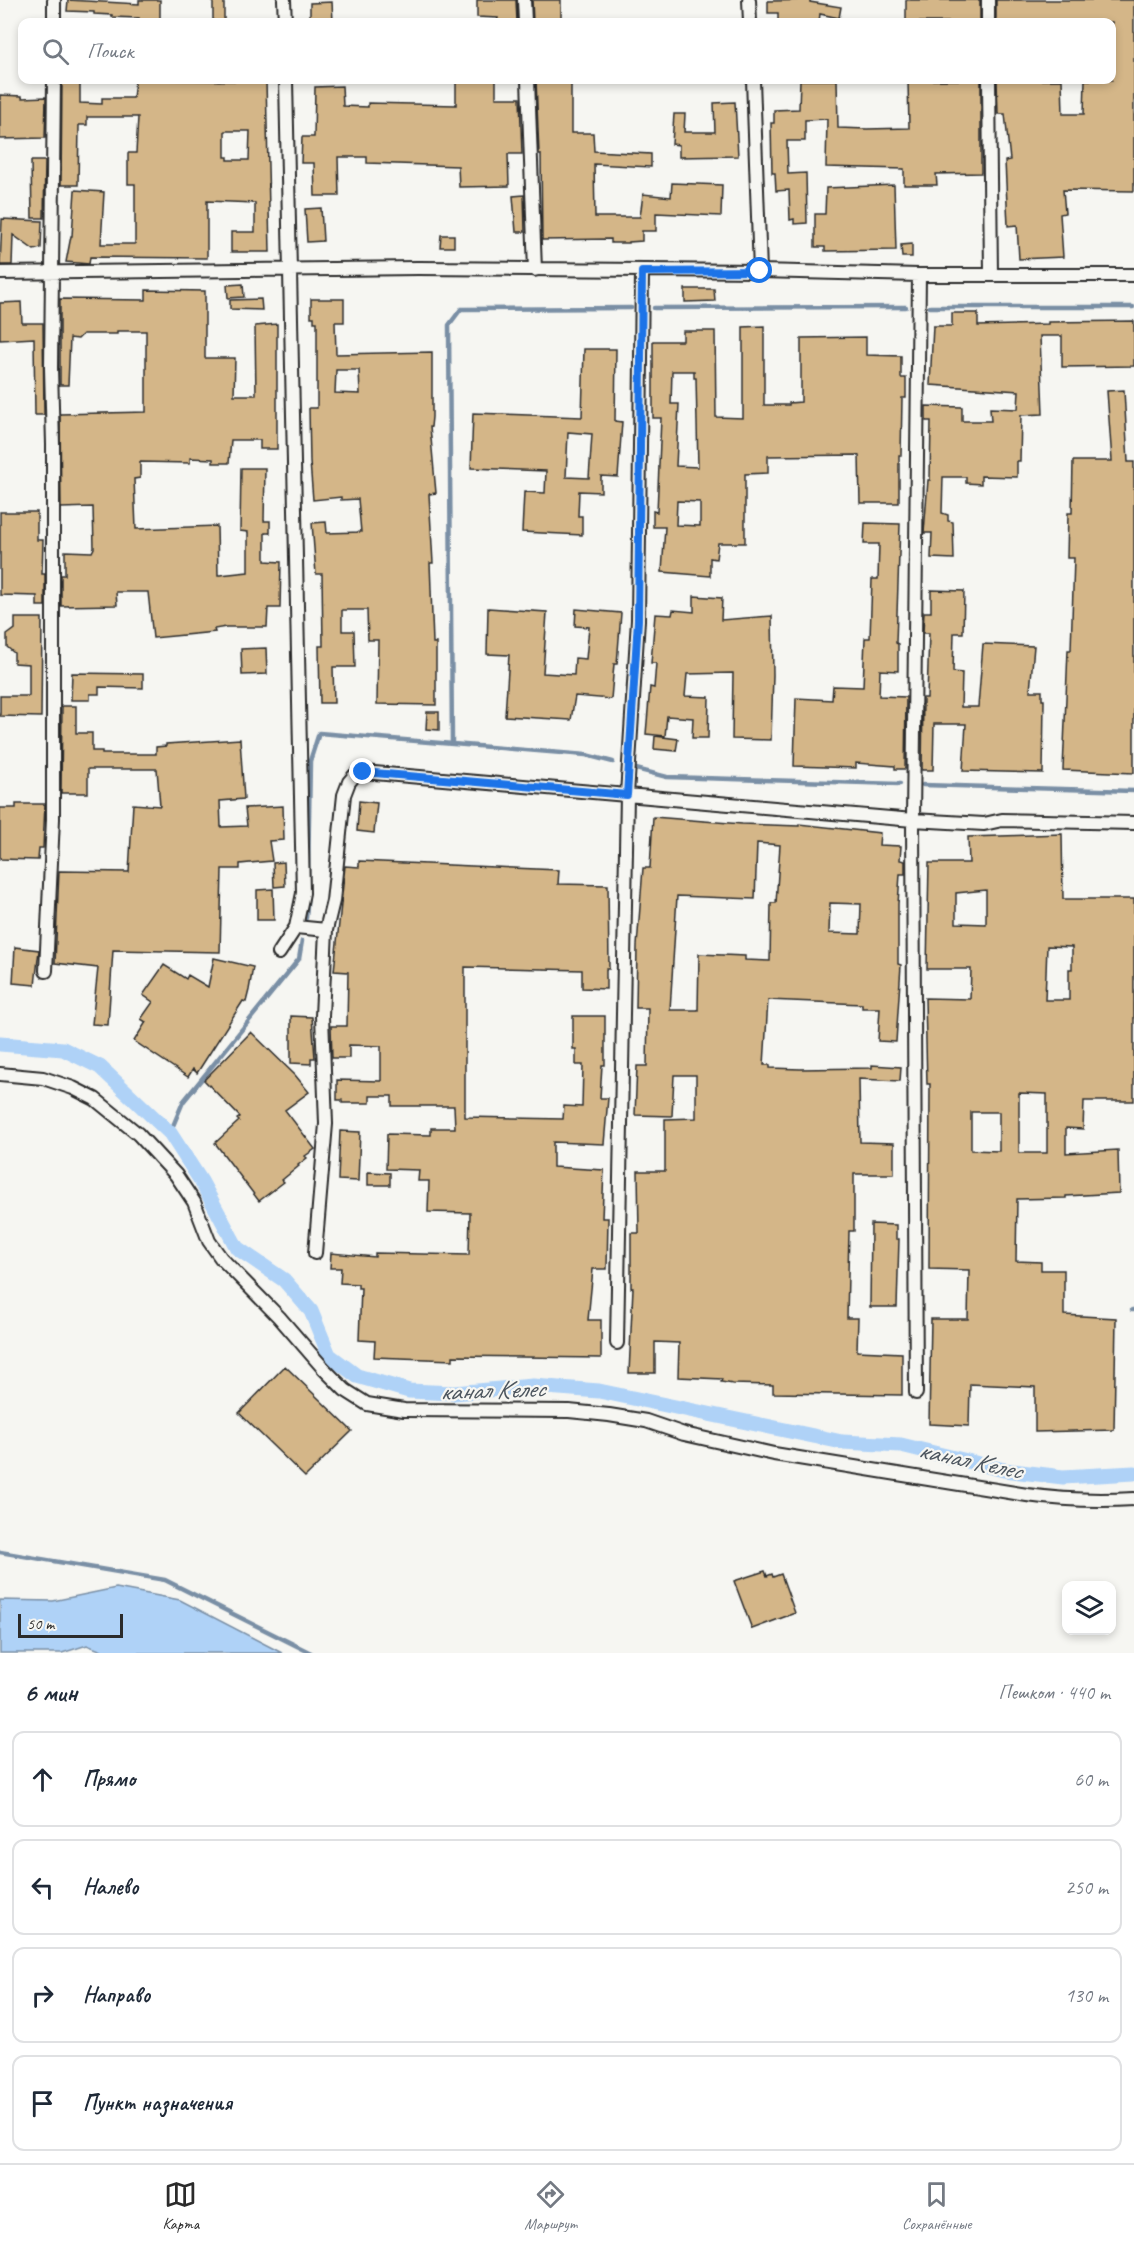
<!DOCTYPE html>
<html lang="ru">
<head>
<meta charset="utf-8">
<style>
  :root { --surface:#fff; --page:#f2f2f3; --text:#1f2937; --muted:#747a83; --line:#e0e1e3; --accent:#2b2b2b }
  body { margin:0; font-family:Caveat,sans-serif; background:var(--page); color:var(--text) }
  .controls { position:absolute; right:18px; bottom:18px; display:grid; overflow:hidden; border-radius:12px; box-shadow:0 3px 9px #0003 }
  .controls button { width:54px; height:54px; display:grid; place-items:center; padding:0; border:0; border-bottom:2px solid var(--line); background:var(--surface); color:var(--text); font:30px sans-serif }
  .scale { position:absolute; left:18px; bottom:15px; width:105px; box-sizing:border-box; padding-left:6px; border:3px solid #2b2b2b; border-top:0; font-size:16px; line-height:21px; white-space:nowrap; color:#2b2b2b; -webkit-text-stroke:4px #f6f6f2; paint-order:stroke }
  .stop { position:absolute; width:18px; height:18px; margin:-14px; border:4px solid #1a73e8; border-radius:50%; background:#fff }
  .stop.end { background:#1a73e8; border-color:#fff; box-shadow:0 2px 6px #0008 }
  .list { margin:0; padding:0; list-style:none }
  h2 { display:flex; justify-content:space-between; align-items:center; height:78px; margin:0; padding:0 24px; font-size:26px }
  h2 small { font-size:20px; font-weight:400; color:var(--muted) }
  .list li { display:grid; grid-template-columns:39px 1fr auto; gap:18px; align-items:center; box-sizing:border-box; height:96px; margin:0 12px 12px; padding:0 12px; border:2px solid var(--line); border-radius:12px }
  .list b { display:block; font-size:22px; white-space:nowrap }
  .list em { font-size:20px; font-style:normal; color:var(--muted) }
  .icon { flex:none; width:33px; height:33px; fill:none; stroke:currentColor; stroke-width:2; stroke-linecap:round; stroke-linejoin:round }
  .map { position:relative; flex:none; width:1134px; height:1653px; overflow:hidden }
  .search { position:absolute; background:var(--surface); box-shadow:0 3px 9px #0003; left:18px; right:18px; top:18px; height:66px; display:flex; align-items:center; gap:15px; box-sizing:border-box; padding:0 21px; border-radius:12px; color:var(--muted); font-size:22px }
  .sheet { height:510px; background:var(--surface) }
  nav { display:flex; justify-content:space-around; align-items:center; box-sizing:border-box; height:84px; border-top:2px solid var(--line); background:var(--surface); font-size:16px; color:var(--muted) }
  nav a { display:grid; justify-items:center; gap:3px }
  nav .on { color:var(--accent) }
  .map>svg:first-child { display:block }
</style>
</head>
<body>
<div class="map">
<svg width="1134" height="1653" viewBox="0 0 1134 1653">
  <rect width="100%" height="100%" fill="#f6f6f2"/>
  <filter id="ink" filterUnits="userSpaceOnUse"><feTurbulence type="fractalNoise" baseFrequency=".0167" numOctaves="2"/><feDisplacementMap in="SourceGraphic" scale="12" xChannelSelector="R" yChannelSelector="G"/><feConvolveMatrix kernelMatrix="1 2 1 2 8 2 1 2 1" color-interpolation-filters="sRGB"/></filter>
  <g filter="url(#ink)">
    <!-- water -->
    <path fill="#afd2f7" stroke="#7a8fa5" stroke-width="1.5" d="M 116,1588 L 180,1600 L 282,1653 L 107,1653 L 87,1645 L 62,1653 L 0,1653 L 0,1600 L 53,1601 Z"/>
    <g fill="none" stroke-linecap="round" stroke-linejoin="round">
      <!-- stream -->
      <path stroke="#7a8fa5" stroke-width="4.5" d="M 930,307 L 1133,307
        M 654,308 L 906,307
        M 452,744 L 449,325 L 461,309 L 631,308
        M 636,769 L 667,777 L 900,784
        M 923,785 L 1134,791
        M 308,877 L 310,761 L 319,733 L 586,755 L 613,762
        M 306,918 L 308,891
        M 170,1133 L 183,1102 L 299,959 L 302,941
        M 1132,1310 L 1134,1310
        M 0,1552 L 165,1580 L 311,1653"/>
      <!-- canal -->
      <path stroke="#afd2f7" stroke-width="15" d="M 0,1044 L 63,1049 L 100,1067 L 170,1133 L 201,1181 L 237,1248 L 284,1280 L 311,1311 L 329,1355 L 357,1376 L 409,1391 L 454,1393 L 533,1386 L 599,1391 L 842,1442 L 901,1445 L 1004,1470 L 1063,1477 L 1134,1473"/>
    </g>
    <!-- building -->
    <path fill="#d4b688" stroke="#2b2b2b" stroke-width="1.5" fill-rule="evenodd" d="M 68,0 L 139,4 L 139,0 L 160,0 L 160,22 L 139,22 L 139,18 L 112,17 L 112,15 L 94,14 L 94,12 L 67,11 Z
      M 213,0 L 224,0 L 224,22 L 213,22 Z
      M 477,0 L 516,0 L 517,22 L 497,22 L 498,18 L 477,17 Z
      M 532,0 L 561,0 L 561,22 L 533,22 Z
      M 810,0 L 810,2 L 841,7 L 839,18 L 820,14 L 819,22 L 778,22 L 778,13 L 768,13 L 768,1 Z
      M 906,0 L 980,0 L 980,22 L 906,22 Z
      M 996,0 L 1134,0 L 1134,191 L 1063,190 L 1065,213 L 1060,214 L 1063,257 L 1019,259 L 1017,225 L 1008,226 L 1005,161 L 1010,160 L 1005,114 L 998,114 L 997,80 L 1062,80 L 1063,114 L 1084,114 L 1085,80 L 1112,80 L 1112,22 L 996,22 Z
      M 332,2 L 333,22 L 310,22 L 310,3 Z
      M 62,80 L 80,80 L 80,103 L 102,104 L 102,98 L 133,98 L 135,80 L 266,81 L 270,252 L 231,252 L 231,232 L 255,232 L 255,203 L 207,201 L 207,258 L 90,257 L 89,264 L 66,262 L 71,236 L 72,236 L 75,190 L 104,192 L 101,244 L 135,244 L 135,184 L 128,184 L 128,153 L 136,153 L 138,117 L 87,117 L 87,125 L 79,125 L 78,185 L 61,185 ZM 225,131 L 250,131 L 249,160 L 228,160 L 228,157 L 225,157 Z
      M 456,80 L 496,80 L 496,98 L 520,98 L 522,154 L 508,154 L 509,186 L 459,187 L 458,166 L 367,163 L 367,157 L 338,157 L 339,196 L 315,196 L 314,163 L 301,163 L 302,137 L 314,137 L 315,87 L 342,86 L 343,106 L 368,107 L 368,103 L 456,105 Z
      M 536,80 L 571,80 L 571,133 L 593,133 L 594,151 L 651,154 L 651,167 L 594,164 L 595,217 L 640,217 L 643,194 L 671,197 L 672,183 L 722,185 L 721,216 L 656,213 L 656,231 L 642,231 L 642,241 L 629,242 L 629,243 L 611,243 L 611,239 L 542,240 L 541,154 L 539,154 Z
      M 800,80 L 837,80 L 838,128 L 867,129 L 909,128 L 908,80 L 981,80 L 981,173 L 936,174 L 937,185 L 904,185 L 904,169 L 826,167 L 827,119 L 805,120 L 805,141 L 787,141 L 788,174 L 806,173 L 807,223 L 794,224 L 794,219 L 790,220 L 789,190 L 776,191 L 775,173 L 772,173 L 771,123 L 774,123 L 774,110 L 799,109 Z
      M 0,95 L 22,96 L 22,98 L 46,97 L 45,138 L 0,139 Z
      M 735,102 L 738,156 L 679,157 L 679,145 L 672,144 L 674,114 L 685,114 L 684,132 L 715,132 L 714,103 Z
      M 31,161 L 45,161 L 44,218 L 32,218 Z
      M 894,185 L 896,250 L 825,251 L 825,247 L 815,247 L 815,214 L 825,214 L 826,188 Z
      M 524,195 L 525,232 L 516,232 L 513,196 Z
      M 321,208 L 323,241 L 307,242 L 305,209 Z
      M 2,219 L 42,221 L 41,248 L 34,250 L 13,235 L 12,265 L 0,265 Z
      M 441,235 L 454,235 L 454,247 L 440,247 Z
      M 912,244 L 912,257 L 902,257 L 901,245 Z
      M 243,284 L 244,297 L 228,298 L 227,285 Z
      M 685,289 L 714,289 L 715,301 L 685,302 Z
      M 146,290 L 205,291 L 205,358 L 235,358 L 234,395 L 256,395 L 255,326 L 277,324 L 277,449 L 260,449 L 260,440 L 231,440 L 229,463 L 213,463 L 213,459 L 190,458 L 190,463 L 140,462 L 140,478 L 134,479 L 136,529 L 217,526 L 218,575 L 220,575 L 248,572 L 248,532 L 240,531 L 241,468 L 265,468 L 264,521 L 270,521 L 270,533 L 265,533 L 265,561 L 281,562 L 280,608 L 268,608 L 267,627 L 226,627 L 214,629 L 215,632 L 153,638 L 148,592 L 116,592 L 117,605 L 61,606 L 61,575 L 65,575 L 65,551 L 92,552 L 94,548 L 93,507 L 61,508 L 60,414 L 146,412 L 146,331 L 117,331 L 117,334 L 83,334 L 78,339 L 70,338 L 68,385 L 60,385 L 60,299 L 146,300 Z
      M 261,299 L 262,310 L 230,309 L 230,300 Z
      M 311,299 L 344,299 L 344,322 L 335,322 L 336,354 L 432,352 L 432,417 L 431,427 L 430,427 L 436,493 L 429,494 L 433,563 L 430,563 L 433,643 L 436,643 L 436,705 L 377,704 L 378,640 L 368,640 L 367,610 L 342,610 L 342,631 L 354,631 L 355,667 L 333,667 L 334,703 L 320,703 L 319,646 L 323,646 L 322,574 L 316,574 L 312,523 L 326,522 L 327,533 L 361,532 L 358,499 L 341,500 L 341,497 L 313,500 L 310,462 L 309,408 L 317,408 L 317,322 L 314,322 L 314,317 L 311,317 ZM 336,370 L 359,370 L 360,394 L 335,393 Z
      M 21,302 L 22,323 L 43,323 L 44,415 L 35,415 L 34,338 L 0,340 L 0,303 Z
      M 952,313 L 978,313 L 978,326 L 1048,324 L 1048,322 L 1134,321 L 1134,366 L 1062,367 L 1062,336 L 1040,336 L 1043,414 L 1021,415 L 1020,461 L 1017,461 L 1017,477 L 981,476 L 981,484 L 966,483 L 966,477 L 943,477 L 942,513 L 948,515 L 948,521 L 953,522 L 954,559 L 931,558 L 932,533 L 924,533 L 928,480 L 930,480 L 931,421 L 926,421 L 926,406 L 962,407 L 962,421 L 991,421 L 990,408 L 1018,409 L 1019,391 L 930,385 L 933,326 L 952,326 Z
      M 764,326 L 764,405 L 789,405 L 789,403 L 801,402 L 801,338 L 866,337 L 866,355 L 901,356 L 901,378 L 906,378 L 906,398 L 902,398 L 901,455 L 899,455 L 899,503 L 860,503 L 859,455 L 768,456 L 768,473 L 745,474 L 745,543 L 718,543 L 716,559 L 710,558 L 710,576 L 662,572 L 665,527 L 653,527 L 653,511 L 657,512 L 661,418 L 653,418 L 653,341 L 683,341 L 683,331 L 715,331 L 716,417 L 743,418 L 743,327 ZM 672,371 L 694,371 L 694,378 L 696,378 L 698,467 L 676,466 L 679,404 L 671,404 ZM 677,501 L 700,502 L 700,526 L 676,525 Z
      M 584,349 L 616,349 L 615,421 L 622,422 L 618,477 L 601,476 L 601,492 L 579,491 L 578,516 L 582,516 L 582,535 L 522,532 L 524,492 L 545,493 L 546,471 L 471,468 L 473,413 L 582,417 ZM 568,432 L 592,434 L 589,478 L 566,477 Z
      M 1124,390 L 1128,462 L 1134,462 L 1134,773 L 1063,770 L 1068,650 L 1071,650 L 1074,558 L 1067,558 L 1068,513 L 1072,513 L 1073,461 L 1112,461 L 1107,391 Z
      M 0,512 L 37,512 L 37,540 L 43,540 L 42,574 L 45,574 L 45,606 L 37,606 L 37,596 L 0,595 Z
      M 865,523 L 900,524 L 896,643 L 898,644 L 898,671 L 880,670 L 879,696 L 906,697 L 905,769 L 895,769 L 895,766 L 856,763 L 856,768 L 794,766 L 796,698 L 832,700 L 833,686 L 863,687 L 865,638 L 870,638 L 872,579 L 878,579 L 879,544 L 864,544 Z
      M 931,590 L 964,591 L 963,633 L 954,633 L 953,672 L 962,673 L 961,707 L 978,707 L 983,644 L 1034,646 L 1030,691 L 1042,691 L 1042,700 L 1044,700 L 1043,773 L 963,771 L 966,724 L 934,724 L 933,770 L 922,770 L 923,698 L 927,698 L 929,633 L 923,633 L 924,612 L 931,612 Z
      M 694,596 L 722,598 L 721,620 L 772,616 L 773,675 L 771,740 L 732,739 L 733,673 L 687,674 L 685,696 L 709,697 L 708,738 L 692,738 L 693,718 L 667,716 L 665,736 L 646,734 L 650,687 L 654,688 L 656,663 L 651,663 L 655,614 L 672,615 L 673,610 L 694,612 Z
      M 488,608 L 547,612 L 543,673 L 574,675 L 575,658 L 586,659 L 589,627 L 575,626 L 576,609 L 621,613 L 617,664 L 614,664 L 611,699 L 575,696 L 571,720 L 505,716 L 509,655 L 487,654 Z
      M 15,618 L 42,618 L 41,717 L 0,716 L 0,696 L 29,696 L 29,664 L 14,663 L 14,653 L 7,647 L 7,635 L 15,629 Z
      M 266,648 L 267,674 L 242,675 L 241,649 Z
      M 72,673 L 143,674 L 143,688 L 99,687 L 99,694 L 90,694 L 90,700 L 71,700 Z
      M 62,706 L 76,706 L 76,733 L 92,733 L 92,751 L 102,751 L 102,754 L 156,754 L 156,747 L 166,746 L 166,744 L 240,739 L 244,799 L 220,801 L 221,827 L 247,826 L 245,808 L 283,806 L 284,840 L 269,841 L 272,861 L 240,864 L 240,869 L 222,869 L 220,952 L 113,950 L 108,1025 L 92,1024 L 98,968 L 55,963 L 59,871 L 129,872 L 133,804 L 160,806 L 157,769 L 88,769 L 88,793 L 61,793 Z
      M 427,712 L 439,712 L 439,730 L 426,729 Z
      M 655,736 L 678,739 L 676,751 L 654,749 Z
      M 359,801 L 377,803 L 374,833 L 357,831 Z
      M 16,804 L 45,804 L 43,848 L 39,848 L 38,860 L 0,859 L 0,808 L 16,808 Z
      M 653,817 L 742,824 L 799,826 L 799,824 L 880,833 L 879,845 L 901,846 L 900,860 L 905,861 L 905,874 L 900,874 L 898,904 L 898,964 L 901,965 L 896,1042 L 878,1041 L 880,1008 L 862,1008 L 862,1004 L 768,1000 L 764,1065 L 770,1065 L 770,1068 L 800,1069 L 872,1068 L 872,1065 L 901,1067 L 900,1081 L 859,1079 L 860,1142 L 894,1143 L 894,1174 L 854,1174 L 854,1231 L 849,1231 L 847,1318 L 858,1318 L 857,1351 L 902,1353 L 902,1395 L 773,1393 L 773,1385 L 733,1384 L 721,1382 L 722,1379 L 678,1377 L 679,1343 L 655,1342 L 655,1373 L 629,1373 L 633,1288 L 631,1288 L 631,1233 L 639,1233 L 638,1171 L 665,1171 L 665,1119 L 696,1118 L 696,1075 L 674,1075 L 672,1116 L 635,1115 L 637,1066 L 647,1066 L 648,1008 L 636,1008 L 637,946 L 643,868 L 650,868 ZM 757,843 L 780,845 L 776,903 L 771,903 L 770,961 L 745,960 L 745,956 L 699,954 L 698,1010 L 670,1010 L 677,896 L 755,899 ZM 830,903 L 861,904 L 860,934 L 829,933 Z
      M 1062,834 L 1063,899 L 1134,899 L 1134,1101 L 1084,1101 L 1083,1129 L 1066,1128 L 1066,1153 L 1118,1150 L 1119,1193 L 1066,1196 L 1066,1198 L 1017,1199 L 1016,1261 L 1041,1262 L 1041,1270 L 1064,1270 L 1064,1315 L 1116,1318 L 1114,1430 L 1035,1432 L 1035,1387 L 970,1384 L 969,1426 L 929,1424 L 931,1319 L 968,1319 L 969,1270 L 929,1269 L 930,1084 L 927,1084 L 925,998 L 970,999 L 971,969 L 927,969 L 929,863 L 969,863 L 968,837 ZM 986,890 L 986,924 L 956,923 L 956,893 ZM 1047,946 L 1072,947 L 1072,969 L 1069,969 L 1069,1000 L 1045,1000 ZM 1019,1093 L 1047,1094 L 1047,1153 L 1019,1153 ZM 971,1112 L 999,1112 L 999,1151 L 971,1150 Z
      M 359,861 L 559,870 L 558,884 L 608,885 L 609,969 L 606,969 L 606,989 L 582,988 L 582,970 L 465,967 L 465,1117 L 563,1119 L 564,1106 L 582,1107 L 583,1065 L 576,1065 L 576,1049 L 573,1049 L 573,1016 L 605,1016 L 605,1065 L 602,1065 L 600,1098 L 608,1098 L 604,1144 L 553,1142 L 553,1167 L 604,1170 L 602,1218 L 608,1218 L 607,1269 L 593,1269 L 588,1320 L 601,1320 L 601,1358 L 453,1356 L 453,1360 L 374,1357 L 375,1341 L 359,1340 L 361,1288 L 358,1288 L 358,1284 L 340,1283 L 341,1268 L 330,1268 L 331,1253 L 375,1257 L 375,1253 L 469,1255 L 470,1213 L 428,1212 L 429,1181 L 418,1181 L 419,1170 L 386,1169 L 387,1134 L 431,1135 L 431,1128 L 455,1128 L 454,1106 L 392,1106 L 392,1096 L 370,1096 L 370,1103 L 342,1103 L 342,1100 L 337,1100 L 337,1080 L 381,1081 L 381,1046 L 349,1045 L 349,1058 L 332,1058 L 331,1026 L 347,1026 L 348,972 L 334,971 L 345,866 L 359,867 Z
      M 284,862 L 285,886 L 274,887 L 273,863 Z
      M 273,889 L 274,920 L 257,920 L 257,890 Z
      M 15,947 L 39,950 L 35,985 L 13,983 Z
      M 214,958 L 253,967 L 249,990 L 246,1002 L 243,1001 L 197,1073 L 193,1069 L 188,1077 L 134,1041 L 146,1022 L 141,1019 L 153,1002 L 143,995 L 164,965 L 186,979 L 188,975 L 208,987 Z
      M 291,1016 L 312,1017 L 315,1058 L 311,1058 L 311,1064 L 291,1063 Z
      M 251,1032 L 295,1075 L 309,1092 L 285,1110 L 315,1149 L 305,1156 L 307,1158 L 298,1165 L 299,1166 L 282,1180 L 284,1182 L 259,1201 L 215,1143 L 239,1121 L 237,1119 L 240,1117 L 204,1080 Z
      M 340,1131 L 360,1132 L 358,1181 L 338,1180 Z
      M 368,1172 L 390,1173 L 390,1185 L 368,1185 Z
      M 871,1224 L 896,1225 L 896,1239 L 899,1239 L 897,1307 L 870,1307 Z
      M 285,1366 L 352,1431 L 305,1477 L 239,1413 Z
      M 765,1571 L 767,1576 L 772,1574 L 773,1577 L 781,1574 L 795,1613 L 752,1629 L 734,1581 Z"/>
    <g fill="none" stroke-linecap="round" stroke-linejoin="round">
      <!-- minor casing -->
      <g stroke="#2b2b2b" stroke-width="16">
        <path id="minor" d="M 284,0 L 285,22
          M 524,0 L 525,22
          M 749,0 L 750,22
          M 988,0 L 988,22
          M 54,22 L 54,0
          M 528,80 L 535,270
          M 753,80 L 760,271
          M 989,80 L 991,275
          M 0,273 L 418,268 L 760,271 L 919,275 L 1134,275
          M 296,927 L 326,930
          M 279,953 L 296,927 L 303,893 L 286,80
          M 46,971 L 53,819 L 53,445 L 51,368 L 54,80
          M 0,1074 L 43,1078 L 73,1088 L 95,1099 L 138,1134 L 176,1175 L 194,1202 L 209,1241 L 221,1258 L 279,1317 L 324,1369 L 345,1390 L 367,1404 L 404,1410 L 569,1411 L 609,1415 L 646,1421 L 684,1434 L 774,1454 L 1027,1495 C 1063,1500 1097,1501 1134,1499
          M 315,1253 L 326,1124 L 322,1016 L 326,930 L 333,901 L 344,795 L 349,782 L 355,775 L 363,772 L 913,820 L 984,824 L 1002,820 L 1134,823
          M 617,1343 L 627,795 L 638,620 L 642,272
          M 916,1393 L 913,820 L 919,275"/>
      </g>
      <!-- minor -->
      <use href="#minor" stroke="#f6f6f2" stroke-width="12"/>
    </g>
  </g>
  <g fill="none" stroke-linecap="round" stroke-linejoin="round" filter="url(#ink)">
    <!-- route -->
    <path stroke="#1a73e8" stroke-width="8" d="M 363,772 L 627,795 L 638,620 L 642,272 L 760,271"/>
  </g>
  <g text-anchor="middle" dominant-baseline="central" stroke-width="4.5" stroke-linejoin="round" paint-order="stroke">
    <!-- water labels -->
    <g font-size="26" font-style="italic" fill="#4c555e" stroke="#f6f6f2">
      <text transform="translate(492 1390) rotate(-2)">канал Келес</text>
      <text transform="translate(970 1460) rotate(12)">канал Келес</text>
    </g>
  </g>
</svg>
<div class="controls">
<button><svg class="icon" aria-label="layers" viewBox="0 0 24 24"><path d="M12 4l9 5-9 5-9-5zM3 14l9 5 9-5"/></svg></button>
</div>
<div class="scale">50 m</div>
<div class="stop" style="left:760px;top:271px"></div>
<div class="stop end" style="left:363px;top:772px"></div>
<div class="search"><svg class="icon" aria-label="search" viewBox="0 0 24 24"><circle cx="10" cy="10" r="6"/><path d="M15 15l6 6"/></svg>Поиск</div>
</div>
<section class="sheet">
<h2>6 мин<small>Пешком · 440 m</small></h2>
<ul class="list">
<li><svg class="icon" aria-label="ahead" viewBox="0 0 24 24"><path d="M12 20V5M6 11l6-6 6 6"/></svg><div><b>Прямо</b></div><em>60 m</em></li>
<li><svg class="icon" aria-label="left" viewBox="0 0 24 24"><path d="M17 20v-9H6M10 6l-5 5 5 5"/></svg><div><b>Налево</b></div><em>250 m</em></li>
<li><svg class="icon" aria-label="right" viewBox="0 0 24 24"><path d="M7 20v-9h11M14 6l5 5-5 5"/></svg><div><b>Направо</b></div><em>130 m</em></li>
<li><svg class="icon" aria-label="arrive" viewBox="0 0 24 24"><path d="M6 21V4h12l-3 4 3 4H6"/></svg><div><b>Пункт назначения</b></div></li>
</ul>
</section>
<nav>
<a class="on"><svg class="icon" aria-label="map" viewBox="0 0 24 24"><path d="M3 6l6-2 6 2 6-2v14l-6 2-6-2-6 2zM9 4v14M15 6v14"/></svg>Карта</a>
<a><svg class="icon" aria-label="directions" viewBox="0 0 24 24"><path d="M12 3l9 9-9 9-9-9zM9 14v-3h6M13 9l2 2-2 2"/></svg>Маршрут</a>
<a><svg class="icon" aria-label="saved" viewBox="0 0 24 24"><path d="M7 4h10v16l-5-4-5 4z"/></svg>Сохранённые</a>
</nav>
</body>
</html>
